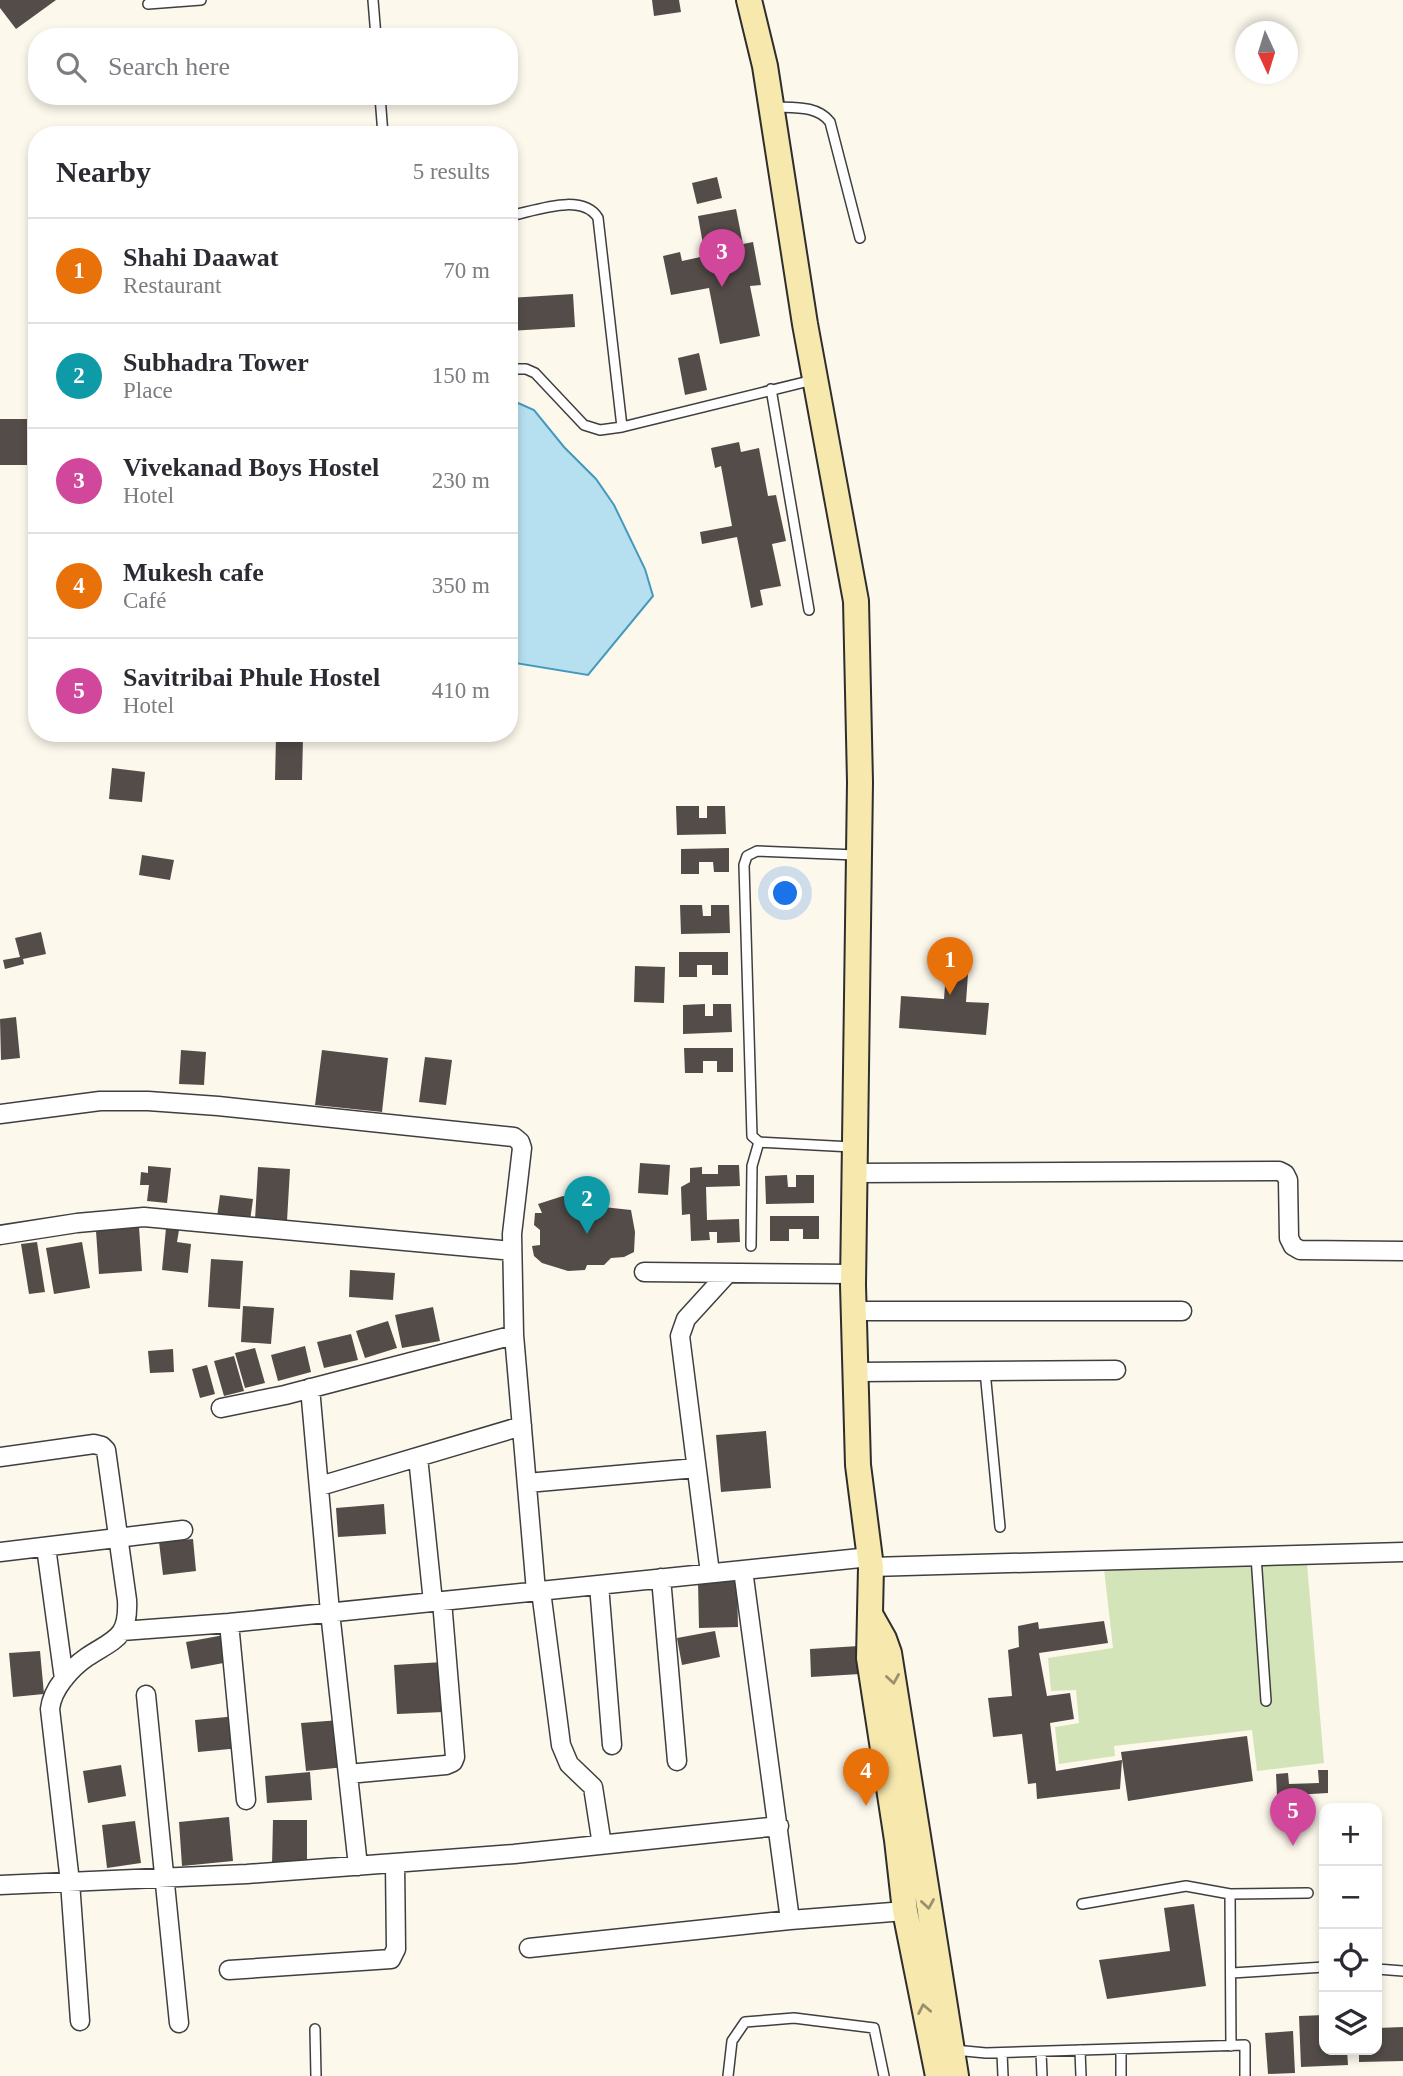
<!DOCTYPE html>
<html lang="en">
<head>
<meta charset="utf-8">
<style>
  :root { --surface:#fff; --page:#f2f2f3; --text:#2b2b33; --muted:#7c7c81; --line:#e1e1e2; --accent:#ad3243 }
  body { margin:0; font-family:"Times New Roman",serif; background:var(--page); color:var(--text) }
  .controls { position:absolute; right:21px; bottom:21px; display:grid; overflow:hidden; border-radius:14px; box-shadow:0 4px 10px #0003 }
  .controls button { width:63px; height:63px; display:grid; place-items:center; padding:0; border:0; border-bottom:2px solid var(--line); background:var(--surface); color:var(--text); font:35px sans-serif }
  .compass { position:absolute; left:1235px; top:21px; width:63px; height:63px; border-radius:50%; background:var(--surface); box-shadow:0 4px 10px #0003; rotate:176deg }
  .you { position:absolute; left:786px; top:894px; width:24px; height:24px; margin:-18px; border:5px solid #fff; border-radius:50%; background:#1a73e8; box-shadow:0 0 0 10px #1a73e833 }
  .badge { display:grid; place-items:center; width:46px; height:46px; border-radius:50%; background:var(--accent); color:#fff; font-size:23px; font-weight:700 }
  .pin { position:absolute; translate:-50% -58px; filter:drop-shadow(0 2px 4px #0008) }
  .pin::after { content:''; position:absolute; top:37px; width:24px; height:21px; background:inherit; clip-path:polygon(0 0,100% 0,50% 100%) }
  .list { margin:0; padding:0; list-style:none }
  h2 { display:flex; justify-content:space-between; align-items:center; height:91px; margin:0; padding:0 28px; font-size:30px }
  h2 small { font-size:23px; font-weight:400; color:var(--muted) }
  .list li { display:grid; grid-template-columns:46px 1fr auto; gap:21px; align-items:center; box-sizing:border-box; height:105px; padding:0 28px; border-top:2px solid var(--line) }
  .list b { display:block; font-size:26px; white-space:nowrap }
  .list p { margin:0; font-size:23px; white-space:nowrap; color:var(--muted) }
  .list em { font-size:23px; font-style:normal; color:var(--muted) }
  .icon { flex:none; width:38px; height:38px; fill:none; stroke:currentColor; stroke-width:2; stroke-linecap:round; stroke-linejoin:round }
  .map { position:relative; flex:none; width:1403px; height:2076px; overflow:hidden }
  .search { position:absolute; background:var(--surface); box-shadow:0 4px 10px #0003; left:28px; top:28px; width:490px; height:77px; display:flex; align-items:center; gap:18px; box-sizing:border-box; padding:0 24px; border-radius:28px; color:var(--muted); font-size:26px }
  .panel { position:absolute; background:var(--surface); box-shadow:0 4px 10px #0003; left:28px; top:126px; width:490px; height:616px; border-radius:28px }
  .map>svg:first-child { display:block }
</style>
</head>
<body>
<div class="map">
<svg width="1403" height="2076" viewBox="0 0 1403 2076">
  <rect width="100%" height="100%" fill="#fdf8ec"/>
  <!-- green -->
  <path fill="#d3e4b9" d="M 1306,1552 L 1324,1763 L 1257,1771 L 1252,1730 L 1114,1746 L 1115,1756 L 1059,1764 L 1055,1727 L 1079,1723 L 1076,1690 L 1051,1691 L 1048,1658 L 1113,1648 L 1103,1560 Z"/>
  <!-- water -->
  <path fill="#b6dff0" stroke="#4499bf" stroke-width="2" d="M 509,399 L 534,410 L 564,447 L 596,479 L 614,505 L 645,569 L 653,596 L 588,675 L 509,662 Z"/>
  <!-- building -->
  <path fill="#534c49" d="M 0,0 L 56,0 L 16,29 L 0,8 Z
    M 652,0 L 679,0 L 681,12 L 654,16 Z
    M 717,177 L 722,198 L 697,204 L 692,183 Z
    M 736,209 L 743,244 L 753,242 L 761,285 L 750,286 L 760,336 L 720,344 L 709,288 L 671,295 L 663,256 L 680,252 L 682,261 L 705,256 L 698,216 Z
    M 573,294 L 575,327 L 509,331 L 509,298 Z
    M 699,353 L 707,390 L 685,395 L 678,358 Z
    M 0,419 L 27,419 L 27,465 L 0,465 Z
    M 739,442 L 741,452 L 759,448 L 768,496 L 776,495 L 786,541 L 772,544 L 781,586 L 760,590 L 763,605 L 751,608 L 737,537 L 702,544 L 700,532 L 732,526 L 721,466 L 715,468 L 711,448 Z
    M 276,737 L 303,738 L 302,780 L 275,780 Z
    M 112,768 L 145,772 L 142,802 L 109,799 Z
    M 676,806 L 699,806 L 699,818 L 707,818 L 707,806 L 725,806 L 726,834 L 677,835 Z
    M 729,848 L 729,872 L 714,872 L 713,862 L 699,862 L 699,874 L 681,874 L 681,849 Z
    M 142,855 L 174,860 L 170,880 L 139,875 Z
    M 680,905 L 702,905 L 703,916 L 711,916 L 711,905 L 729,905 L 730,933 L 681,934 Z
    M 41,932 L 46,954 L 23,959 L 24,964 L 5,969 L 3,960 L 20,957 L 15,938 Z
    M 679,952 L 728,952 L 728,975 L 712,975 L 712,965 L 697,965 L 697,977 L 679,977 Z
    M 635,966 L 665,967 L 664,1003 L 634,1002 Z
    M 946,972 L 968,974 L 966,1002 L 989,1003 L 986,1035 L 899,1028 L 901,996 L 944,999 Z
    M 705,1004 L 705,1016 L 713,1016 L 713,1004 L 731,1004 L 732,1032 L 683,1034 L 683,1005 Z
    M 16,1017 L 20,1058 L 1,1060 L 0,1019 Z
    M 684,1048 L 733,1048 L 733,1072 L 717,1072 L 717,1061 L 703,1061 L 703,1073 L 685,1073 Z
    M 181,1050 L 206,1052 L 204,1085 L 179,1084 Z
    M 322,1050 L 388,1058 L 382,1112 L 315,1105 Z
    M 425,1057 L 452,1060 L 446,1105 L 419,1102 Z
    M 640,1163 L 670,1165 L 668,1195 L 638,1193 Z
    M 718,1165 L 739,1165 L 740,1186 L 706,1187 L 707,1220 L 739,1219 L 740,1242 L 717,1243 L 717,1232 L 709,1232 L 710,1240 L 691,1241 L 690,1214 L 682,1215 L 681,1187 L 690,1182 L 690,1168 L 702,1167 L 702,1174 L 718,1174 Z
    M 148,1166 L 171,1168 L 167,1203 L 147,1201 L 149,1185 L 140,1185 L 141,1172 L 148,1173 Z
    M 258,1167 L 290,1169 L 287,1221 L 255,1220 Z
    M 787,1175 L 788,1187 L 796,1187 L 796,1175 L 814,1175 L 814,1203 L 766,1204 L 765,1176 Z
    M 220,1195 L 253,1199 L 250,1221 L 217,1217 Z
    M 563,1196 L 594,1206 L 631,1210 L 635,1232 L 634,1252 L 624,1257 L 611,1258 L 604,1265 L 587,1265 L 585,1270 L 568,1271 L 542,1263 L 534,1256 L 532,1246 L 540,1245 L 540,1230 L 534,1225 L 535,1213 L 542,1213 L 538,1204 Z
    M 770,1216 L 819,1216 L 819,1239 L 803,1239 L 803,1229 L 789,1229 L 789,1241 L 770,1241 Z
    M 139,1227 L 142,1271 L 99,1274 L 96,1231 Z
    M 166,1228 L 179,1230 L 177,1242 L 191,1244 L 188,1273 L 162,1270 Z
    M 37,1242 L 45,1292 L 29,1294 L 21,1244 Z
    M 82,1242 L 90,1288 L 54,1294 L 46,1248 Z
    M 211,1259 L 243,1261 L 240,1309 L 208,1307 Z
    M 350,1270 L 395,1273 L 393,1300 L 349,1297 Z
    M 243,1306 L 274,1308 L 271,1344 L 241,1342 Z
    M 433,1307 L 440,1341 L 402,1348 L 395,1315 Z
    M 388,1321 L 397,1348 L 365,1358 L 356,1331 Z
    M 351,1334 L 358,1360 L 324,1368 L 317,1342 Z
    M 305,1346 L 311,1372 L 278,1381 L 271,1355 Z
    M 255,1348 L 265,1383 L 245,1388 L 235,1353 Z
    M 173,1349 L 174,1372 L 150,1373 L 148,1351 Z
    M 234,1356 L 244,1391 L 224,1396 L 214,1361 Z
    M 207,1365 L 215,1394 L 200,1398 L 192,1369 Z
    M 766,1431 L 771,1488 L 721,1492 L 716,1435 Z
    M 384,1504 L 386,1534 L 338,1537 L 336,1508 Z
    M 193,1539 L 196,1571 L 163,1575 L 159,1542 Z
    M 737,1580 L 738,1627 L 699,1628 L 698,1581 Z
    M 1104,1621 L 1108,1643 L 1039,1653 L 1047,1696 L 1070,1693 L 1074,1719 L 1050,1723 L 1056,1771 L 1122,1760 L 1120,1789 L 1037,1799 L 1036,1783 L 1028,1784 L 1022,1734 L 993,1737 L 988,1698 L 1012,1696 L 1008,1650 L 1019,1647 L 1018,1626 L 1038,1622 L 1039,1629 Z
    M 715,1631 L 720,1657 L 682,1665 L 677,1638 Z
    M 224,1635 L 229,1662 L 191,1669 L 186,1642 Z
    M 859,1646 L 860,1674 L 811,1677 L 810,1649 Z
    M 40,1651 L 44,1694 L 13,1697 L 9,1653 Z
    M 443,1662 L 444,1712 L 397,1714 L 394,1665 Z
    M 237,1716 L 240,1748 L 198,1752 L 195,1720 Z
    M 340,1720 L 345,1767 L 306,1771 L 301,1723 Z
    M 1247,1736 L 1253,1781 L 1128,1801 L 1121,1752 Z
    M 121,1765 L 126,1796 L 88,1803 L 83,1771 Z
    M 1318,1770 L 1328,1770 L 1328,1793 L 1277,1796 L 1276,1774 L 1288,1773 L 1289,1784 L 1319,1783 Z
    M 310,1772 L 312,1800 L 267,1803 L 265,1776 Z
    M 229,1817 L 233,1861 L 182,1866 L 179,1822 Z
    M 273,1820 L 307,1820 L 307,1865 L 272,1865 Z
    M 135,1821 L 141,1863 L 107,1868 L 102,1825 Z
    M 1194,1904 L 1206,1986 L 1107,1999 L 1099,1960 L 1170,1951 L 1164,1908 Z
    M 1324,2015 L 1324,2050 L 1347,2050 L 1348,2065 L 1301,2067 L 1299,2016 Z
    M 1403,2027 L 1403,2061 L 1359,2062 L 1359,2050 L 1377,2050 L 1377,2028 Z
    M 1293,2031 L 1295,2073 L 1268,2074 L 1265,2033 Z"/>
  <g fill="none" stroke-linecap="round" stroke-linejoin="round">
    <!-- lane casing -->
    <g stroke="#3f3f3f" stroke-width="12">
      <path id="lane" d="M 373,0 L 376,37
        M 148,4 L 201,0
        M 380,96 L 383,135
        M 774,107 C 793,108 817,105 830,122 L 860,238
        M 509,216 C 535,211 582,192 598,218 L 622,427 L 813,380
        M 509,369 L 526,369 L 535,373 L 584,425 L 600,430 L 622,427
        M 771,389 L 809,610
        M 852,1147 L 759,1142 L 752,1136 L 744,865 L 747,856 L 757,851 L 856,855
        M 751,1246 L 752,1166 L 759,1142
        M 985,1371 L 1000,1527
        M 1256,1556 L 1266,1701
        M 1230,1894 L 1308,1893
        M 1082,1904 L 1186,1886 L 1230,1894 L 1231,2046
        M 1377,1969 L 1403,1971
        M 1232,1973 L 1324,1967
        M 315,2029 L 316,2076
        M 1121,2049 L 1121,2076
        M 954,2050 L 986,2053 L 1245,2045 L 1245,2076
        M 1080,2050 L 1081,2076
        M 1041,2052 L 1042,2076
        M 1002,2053 L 1003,2076
        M 728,2076 L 732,2041 L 745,2022 L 794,2018 L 874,2028 L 884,2076"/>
    </g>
    <!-- street casing -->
    <g stroke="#3f3f3f" stroke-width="21">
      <path id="street" d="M 0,1114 L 100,1101 L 148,1101 L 218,1106 L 514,1137 L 520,1142 L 522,1148 L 512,1234 L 514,1335 L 536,1591
        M 854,1173 L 1279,1171 L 1285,1174 L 1288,1180 L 1289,1238 L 1293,1246 L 1300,1250 L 1403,1251
        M 0,1235 L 77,1223 L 144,1217 L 512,1251
        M 644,1272 L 853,1274
        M 854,1311 L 1182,1311
        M 856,1372 L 1116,1370
        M 310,1388 L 330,1612 L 358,1866
        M 221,1408 L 285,1395 L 514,1335
        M 0,1457 L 94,1444 L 102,1446 L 106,1450 L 127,1600 C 129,1639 114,1639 87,1657 C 71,1668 52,1689 50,1709 L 70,1882 L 80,2021
        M 418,1457 L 433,1602
        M 527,1483 L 696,1468
        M 320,1486 L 522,1426
        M 46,1547 L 64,1679
        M 0,1552 L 183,1530
        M 871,1567 L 1403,1552
        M 743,1570 L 790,1920
        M 710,1573 L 680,1336 L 686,1319 L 728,1273
        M 661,1578 L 677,1761
        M 599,1585 L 612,1745
        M 541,1591 L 561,1745 L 569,1764 L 593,1787 L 602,1845
        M 229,1623 L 246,1800
        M 122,1631 L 229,1623 L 870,1557
        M 146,1695 L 179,2023
        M 348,1774 L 446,1765 L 453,1762 L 455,1757 L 442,1601
        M 0,1885 L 247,1874 L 514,1854 L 779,1826
        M 529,1948 L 790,1920 L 905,1911
        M 229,1970 L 391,1959 L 396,1949 L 395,1863"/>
    </g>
    <!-- secondary casing -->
    <g stroke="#2e2e2e" stroke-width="28">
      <path id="secondary" d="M 749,0 L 765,66 L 805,324 L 856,601 L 860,782 L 853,1285 L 858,1465 L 871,1567 L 869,1658 L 897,1840 L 905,1911 L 938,2076
        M 871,1616 L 884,1639 L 889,1653 L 956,2076"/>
    </g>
    <!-- lane -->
    <use href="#lane" stroke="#fff" stroke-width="9"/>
    <!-- street -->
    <use href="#street" stroke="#fff" stroke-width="18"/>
    <!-- secondary -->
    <use href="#secondary" stroke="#f7e8ad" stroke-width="24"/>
  </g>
  <!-- one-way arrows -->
  <defs><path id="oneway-chevron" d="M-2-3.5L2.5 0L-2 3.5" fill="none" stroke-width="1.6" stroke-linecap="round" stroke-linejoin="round" transform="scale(1.75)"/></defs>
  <g stroke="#99906d">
    <use href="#oneway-chevron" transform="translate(893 1679) rotate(81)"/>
    <use href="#oneway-chevron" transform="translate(928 1904) rotate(81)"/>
    <use href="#oneway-chevron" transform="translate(924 2009) rotate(-101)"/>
  </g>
</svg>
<div class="controls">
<button>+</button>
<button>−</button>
<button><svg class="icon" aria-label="locate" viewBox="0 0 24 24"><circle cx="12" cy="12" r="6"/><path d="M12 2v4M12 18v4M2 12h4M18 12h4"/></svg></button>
<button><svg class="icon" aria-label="layers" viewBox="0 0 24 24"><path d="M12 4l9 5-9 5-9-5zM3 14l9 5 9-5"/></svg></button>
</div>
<svg class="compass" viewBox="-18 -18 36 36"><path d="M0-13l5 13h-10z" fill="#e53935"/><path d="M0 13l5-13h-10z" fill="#7c7c81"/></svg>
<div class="you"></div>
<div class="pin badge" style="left:950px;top:995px;background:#e8710a">1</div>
<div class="pin badge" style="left:587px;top:1234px;background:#0f9aa8">2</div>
<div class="pin badge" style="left:722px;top:287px;background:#d1479c">3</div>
<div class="pin badge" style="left:866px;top:1806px;background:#e8710a">4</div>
<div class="pin badge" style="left:1293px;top:1846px;background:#d1479c">5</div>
<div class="search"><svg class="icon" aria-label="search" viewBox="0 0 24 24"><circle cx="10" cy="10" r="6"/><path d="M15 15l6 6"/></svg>Search here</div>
<section class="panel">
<h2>Nearby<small>5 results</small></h2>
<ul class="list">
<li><span class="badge" style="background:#e8710a">1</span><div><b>Shahi Daawat</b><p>Restaurant</p></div><em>70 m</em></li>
<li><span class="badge" style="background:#0f9aa8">2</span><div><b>Subhadra Tower</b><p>Place</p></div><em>150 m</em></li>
<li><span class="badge" style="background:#d1479c">3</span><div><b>Vivekanad Boys Hostel</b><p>Hotel</p></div><em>230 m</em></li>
<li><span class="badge" style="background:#e8710a">4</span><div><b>Mukesh cafe</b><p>Café</p></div><em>350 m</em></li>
<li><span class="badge" style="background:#d1479c">5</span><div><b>Savitribai Phule Hostel</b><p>Hotel</p></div><em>410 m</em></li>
</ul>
</section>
</div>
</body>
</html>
